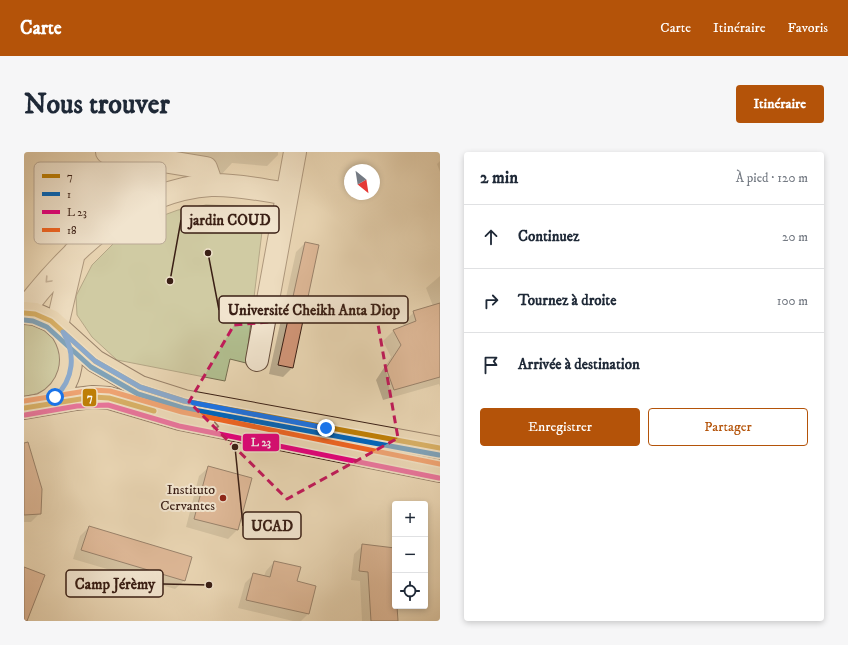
<!DOCTYPE html>
<html lang="fr">
<head>
<meta charset="utf-8">
<style>
  :root { --surface:#fff; --page:#f6f6f7; --text:#1f2937; --muted:#747a83; --line:#e0e1e3; --accent:#b45309 }
  body { margin:0; font-family:"IM FELL DW Pica",serif; background:var(--page); color:var(--text) }
  .controls { position:absolute; right:12px; bottom:12px; display:grid; overflow:hidden; border-radius:4px; box-shadow:0 2px 6px #0003 }
  .controls button { width:36px; height:36px; display:grid; place-items:center; padding:0; border:0; border-bottom:1px solid var(--line); background:var(--surface); color:var(--text); font:20px sans-serif }
  .compass { position:absolute; left:320px; top:12px; width:36px; height:36px; border-radius:50%; background:var(--surface); box-shadow:0 2px 6px #0003; rotate:150deg }
  .stop { position:absolute; width:12px; height:12px; margin:-9px; border:3px solid #1a73e8; border-radius:50%; background:#fff }
  .stop.end { background:#1a73e8; border-color:#fff; box-shadow:0 1px 4px #0008 }
  .list { margin:0; padding:0; list-style:none }
  h2 { display:flex; justify-content:space-between; align-items:center; height:52px; margin:0; padding:0 16px; font-size:17px }
  h2 small { font-size:13px; font-weight:400; color:var(--muted) }
  .list li { display:grid; grid-template-columns:26px 1fr auto; gap:12px; align-items:center; box-sizing:border-box; height:64px; padding:0 16px; border-top:1px solid var(--line) }
  .list b { display:block; font-size:15px; white-space:nowrap }
  .list em { font-size:13px; font-style:normal; color:var(--muted) }
  .actions { display:flex; gap:8px; padding:12px 16px }
  .actions a { flex:1; padding:9px 0; border:1px solid var(--accent); border-radius:4px; text-align:center; font-size:14px; color:var(--accent) }
  .actions .main { background:var(--accent); color:#fff }
  .icon { flex:none; width:22px; height:22px; fill:none; stroke:currentColor; stroke-width:2; stroke-linecap:round; stroke-linejoin:round }
  .map { position:relative; flex:none; width:416px; height:469px; overflow:hidden; border-radius:4px }
  header { display:flex; align-items:center; gap:24px; box-sizing:border-box; height:56px; padding:0 20px; background:var(--accent); color:#fff }
  header strong { font-size:19px }
  nav { display:flex; gap:22px; margin-inline-start:auto; font-size:14px }
  .intro { display:flex; align-items:center; justify-content:space-between; box-sizing:border-box; height:96px; padding:0 24px }
  h1 { margin:0; font-size:28px }
  .button { padding:10px 18px; border-radius:4px; background:var(--accent); color:#fff; font-size:14px; font-weight:700 }
  main { display:flex; gap:24px; padding:0 24px }
  aside { flex:1; background:var(--surface); border-radius:4px; box-shadow:0 2px 6px #0003 }
  .map>svg:first-child { display:block }
</style>
</head>
<body>
<header>
<strong>Carte</strong>
<nav><a>Carte</a><a>Itinéraire</a><a>Favoris</a></nav>
</header>
<div class="intro"><h1>Nous trouver</h1><a class="button">Itinéraire</a></div>
<main>
<div class="map">
<svg width="416" height="469" viewBox="0 0 416 469">
  <rect width="100%" height="100%" fill="#e9d6b3"/>
  <filter id="stains"><feTurbulence type="fractalNoise" baseFrequency=".005" numOctaves="4"/><feColorMatrix values="0 0 0 0 .2 0 0 0 0 .09 0 0 0 0 .02 0 0 0 .5 -.17"/></filter>
  <radialGradient id="worn" r=".72"><stop offset=".6" stop-color="#630" stop-opacity="0"/><stop offset="1" stop-color="#630" stop-opacity=".3"/></radialGradient>
  <!-- green -->
  <path fill="#b1bf90" stroke="#766f52" d="M 182,53 L 241,55 L 222,211 L 206,207 L 201,229 L 93,208 L 68,185 L 53,163 L 52,144 L 68,113 L 91,90 L 121,70 L 154,58 Z
    M 0,172 C 49,177 48,241 0,244 Z"/>
  <!-- shadow -->
  <path fill="#0003" d="M 148,0 L 254,0 L 254,3 L 243,14 L 208,11 L 197,23 Z
    M 416,9 L 416,20 L 413,12 Z
    M 281,91 L 294,94 L 268,216 L 259,225 L 245,222 L 272,100 Z
    M 416,124 L 416,235 L 415,232 L 359,248 L 352,228 L 367,205 L 359,189 L 370,178 L 380,175 L 379,171 L 390,160 L 409,154 L 402,136 Z
    M 0,299 L 16,361 L 7,370 L 0,370 Z
    M 184,316 L 227,327 L 213,378 L 204,387 L 162,375 L 175,324 Z
    M 65,375 L 160,429 L 151,437 L 49,407 L 56,384 Z
    M 339,393 L 371,397 L 371,454 L 372,454 L 373,469 L 338,469 L 336,429 L 327,428 L 330,402 Z
    M 250,410 L 272,430 L 284,462 L 277,469 L 269,469 L 214,456 L 221,431 L 230,422 L 240,424 L 242,419 Z"/>
  <!-- building -->
  <path fill="#d19577" stroke="#3a1f15" d="M 281,90 L 295,93 L 269,216 L 254,213 Z
    M 416,151 L 416,225 L 370,238 L 362,216 L 377,193 L 369,178 L 392,169 L 389,159 Z
    M 4,290 L 18,337 L 17,362 L 0,363 L 0,291 Z
    M 184,314 L 228,326 L 214,378 L 170,367 Z
    M 65,374 L 168,405 L 161,429 L 57,398 Z
    M 338,392 L 371,396 L 371,454 L 373,454 L 374,469 L 347,469 L 344,420 L 335,419 Z
    M 250,409 L 277,415 L 273,429 L 292,434 L 285,462 L 222,448 L 229,421 L 246,425 Z
    M 0,415 L 21,423 L 3,469 L 0,469 Z"/>
  <g fill="none" stroke-linecap="round" stroke-linejoin="round">
    <!-- minor casing -->
    <g stroke="#664d3c" stroke-width="24">
      <path id="minor" d="M 83,0 L 182,16 L 188,33
        M 0,158 C 46,98 108,38 187,33 C 209,32 241,38 263,42
        M 33,174 L 50,101
        M 233,208 L 271,0"/>
    </g>
    <!-- major casing -->
    <g stroke="#3a1f15" stroke-width="24">
      <path id="major" d="M 0,161 L 11,162 L 27,169 L 71,209 L 116,235 L 160,249 L 416,296
        M 19,252 C 46,238 55,207 39,181
        M 0,256 L 52,247 L 69,245 L 85,246 L 156,267 L 416,319"/>
    </g>
    <!-- minor -->
    <use href="#minor" stroke="#f1e4ce" stroke-width="22"/>
    <!-- major -->
    <use href="#major" stroke="#e9d6b3" stroke-width="22"/>
    <!-- bus-1 casing -->
    <g stroke="#f1e4ce" stroke-width="8">
      <path id="bus-1" d="M 0,161 L 11,162 L 27,169 L 71,209 L 116,235 L 160,249 L 416,296
        M 0,256 L 69,245 L 85,246 L 130,259"/>
    </g>
    <!-- bus-2 casing -->
    <g stroke="#f1e4ce" stroke-width="8">
      <path id="bus-2" d="M 0,168 L 9,169 L 23,175 L 67,215 L 114,242 L 159,256 L 415,303"/>
    </g>
    <!-- bus-3 casing -->
    <g stroke="#f1e4ce" stroke-width="8">
      <path id="bus-3" d="M 1,263 L 53,254 L 84,253 L 155,274 L 415,326"/>
    </g>
    <!-- bus-4 casing -->
    <g stroke="#f1e4ce" stroke-width="8">
      <path id="bus-4" d="M 0,249 L 68,238 L 86,239 L 158,260 L 416,312"/>
    </g>
    <!-- bus-1 -->
    <use href="#bus-1" stroke="#be7e06" stroke-width="5"/>
    <!-- bus-2 -->
    <use href="#bus-2" stroke="#0065bd" stroke-width="5"/>
    <!-- bus-3 -->
    <use href="#bus-3" stroke="#e5007d" stroke-width="5"/>
    <!-- bus-4 -->
    <use href="#bus-4" stroke="#f26522" stroke-width="5"/>
  </g>
  <!-- one-way arrows -->
  <defs><path id="oneway-chevron" d="M-2-3.5L2.5 0L-2 3.5" fill="none" stroke-width="1.6" stroke-linecap="round" stroke-linejoin="round"/></defs>
  <use stroke="#968272" href="#oneway-chevron" transform="translate(24 128) rotate(133)"/>
  <use stroke="#927a64" href="#oneway-chevron" transform="translate(192 274) rotate(12)"/>
  <g fill="none" stroke-linecap="round" stroke-linejoin="round">
    <!-- route -->
    <path stroke="#1a73e8" stroke-width="5" d="M 31,245 C 50,227 52,202 39,180 L 71,209 L 116,235 L 160,249 L 302,276"/>
  </g>
  <!-- marked area -->
  <path d="M0 0H416V469H0ZM 352,161 L 374,286 L 263,347 L 165,250 L 210,173 Z" fill="#e9d6b3" fill-opacity=".55" fill-rule="evenodd"/>
  <path fill="none" stroke="#c2185b" stroke-width="3" stroke-dasharray="8 5" stroke-linejoin="round" d="M 352,161 L 374,286 L 263,347 L 165,250 L 210,173 Z"/>
  <!-- markers -->
  <circle fill="#8f2418" stroke="#f1e4ce" stroke-width="1.5" cx="199" cy="346" r="4"/>
  <g text-anchor="middle" dominant-baseline="central" stroke-width="4" stroke-linejoin="round" paint-order="stroke">
    <!-- poi labels -->
    <g font-size="14" fill="#3a1f15" stroke="#f1e4ce" text-anchor="end">
      <text x="191" y="338">Instituto<tspan x="191" dy="16">Cervantes</tspan></text>
    </g>
  </g>
  <!-- legend -->
  <rect x="10" y="10" width="132" height="82" rx="6" fill="#f1e4ce" stroke="#baa996" stroke-width="1"/>
  <rect x="18" y="22" width="18" height="4" fill="#be7e06"/>
  <rect x="18" y="40" width="18" height="4" fill="#0065bd"/>
  <rect x="18" y="58" width="18" height="4" fill="#e5007d"/>
  <rect x="18" y="76" width="18" height="4" fill="#f26522"/>
  <g font-size="11" fill="#3a1f15">
    <text x="43" y="28">7</text>
    <text x="43" y="46">1</text>
    <text x="43" y="64">L 23</text>
    <text x="43" y="82">18</text>
  </g>
  <!-- callouts -->
  <path fill="none" stroke="#3a1f15" stroke-width="1.5" d="M146 129L157 68M184 101L195 158M211 295L219 374M185 433L139 432"/>
  <g fill="#3a1f15" stroke="#f1e4ce" stroke-width="1.5">
    <circle cx="146" cy="129" r="4"/>
    <circle cx="184" cy="101" r="4"/>
    <circle cx="211" cy="295" r="4"/>
    <circle cx="185" cy="433" r="4"/>
  </g>
  <g fill="#f1e4ce" stroke="#3a1f15" stroke-width="1.5">
    <rect x="157" y="54" width="98" height="27" rx="4"/>
    <rect x="195" y="144" width="189" height="27" rx="4"/>
    <rect x="219" y="360" width="58" height="27" rx="4"/>
    <rect x="42" y="418" width="97" height="27" rx="4"/>
  </g>
  <g font-size="15" text-anchor="middle" font-weight="bold" fill="#3a1f15">
    <text x="206" y="73">jardin COUD</text>
    <text x="290" y="163">Université Cheikh Anta Diop</text>
    <text x="248" y="379">UCAD</text>
    <text x="91" y="437">Camp Jérèmy</text>
  </g>
  <g stroke="#f1e4ce" stroke-width="1.5">
    <rect x="58" y="236" width="15" height="19" rx="4" fill="#be7e06"/>
    <rect x="218" y="281" width="38" height="19" rx="4" fill="#e5007d"/>
  </g>
  <g font-size="11" text-anchor="middle" font-weight="bold" fill="#fff">
    <text x="66" y="249">7</text>
    <text x="237" y="294">L 23</text>
  </g>
  <rect width="100%" height="100%" filter="url(#stains)"/>
  <rect width="100%" height="100%" fill="url(#worn)"/>
</svg>
<div class="controls">
<button>+</button>
<button>−</button>
<button><svg class="icon" aria-label="locate" viewBox="0 0 24 24"><circle cx="12" cy="12" r="6"/><path d="M12 2v4M12 18v4M2 12h4M18 12h4"/></svg></button>
</div>
<svg class="compass" viewBox="-18 -18 36 36"><path d="M0-13l5 13h-10z" fill="#e53935"/><path d="M0 13l5-13h-10z" fill="#747a83"/></svg>
<div class="stop" style="left:31px;top:245px"></div>
<div class="stop end" style="left:302px;top:276px"></div>
</div>
<aside>
<h2>2 min<small>À pied · 120 m</small></h2>
<ul class="list">
<li><svg class="icon" aria-label="ahead" viewBox="0 0 24 24"><path d="M12 20V5M6 11l6-6 6 6"/></svg><div><b>Continuez</b></div><em>20 m</em></li>
<li><svg class="icon" aria-label="right" viewBox="0 0 24 24"><path d="M7 20v-9h11M14 6l5 5-5 5"/></svg><div><b>Tournez à droite</b></div><em>100 m</em></li>
<li><svg class="icon" aria-label="arrive" viewBox="0 0 24 24"><path d="M6 21V4h12l-3 4 3 4H6"/></svg><div><b>Arrivée à destination</b></div></li>
</ul>
<div class="actions"><a class="main">Enregistrer</a><a>Partager</a></div>
</aside>
</main>
</body>
</html>
